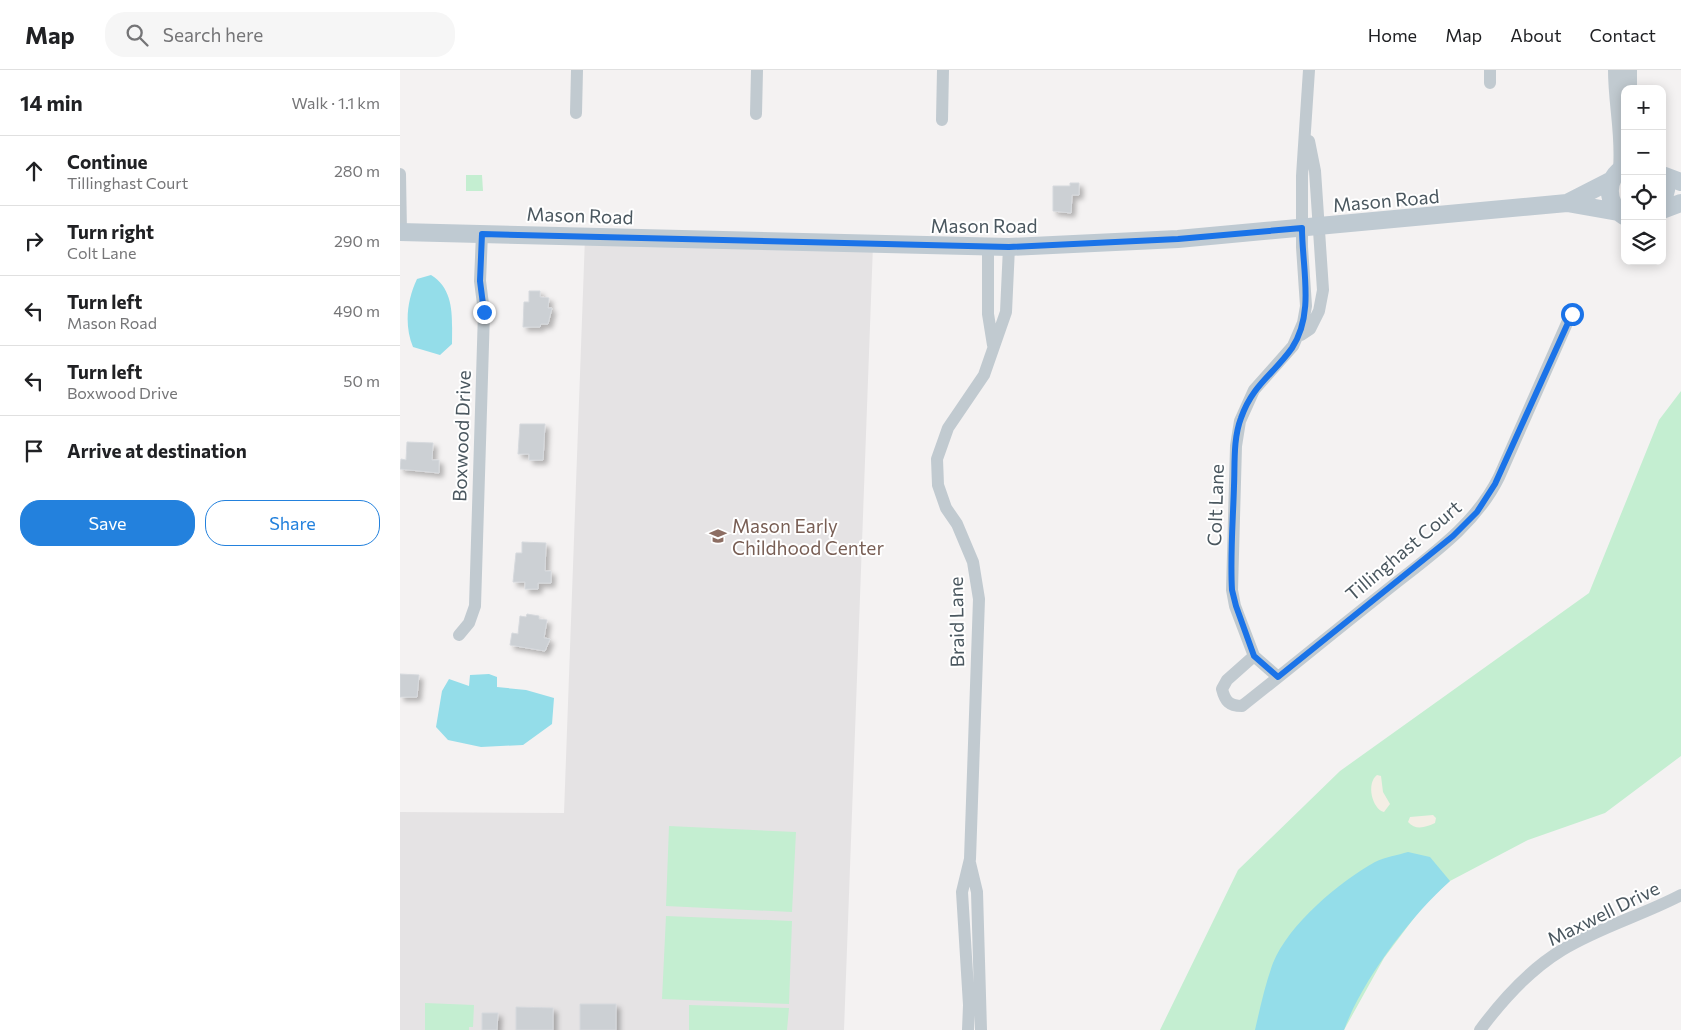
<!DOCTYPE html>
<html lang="en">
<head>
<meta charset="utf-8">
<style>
  :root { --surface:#fff; --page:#f6f6f6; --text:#202124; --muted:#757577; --line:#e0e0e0; --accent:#2381dd }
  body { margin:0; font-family:Commissioner,sans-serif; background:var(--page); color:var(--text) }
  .controls { position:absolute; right:15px; top:15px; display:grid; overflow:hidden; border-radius:10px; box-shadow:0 2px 12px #0003 }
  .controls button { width:45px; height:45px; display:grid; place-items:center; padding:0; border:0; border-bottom:1px solid var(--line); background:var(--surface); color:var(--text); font:25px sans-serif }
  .stop { position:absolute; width:15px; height:15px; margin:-11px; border:4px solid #1a73e8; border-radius:50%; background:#fff }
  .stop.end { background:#1a73e8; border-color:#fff; box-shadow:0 1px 5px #0008 }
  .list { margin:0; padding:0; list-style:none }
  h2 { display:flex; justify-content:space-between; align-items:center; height:65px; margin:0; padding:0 20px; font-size:21px }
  h2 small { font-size:16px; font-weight:400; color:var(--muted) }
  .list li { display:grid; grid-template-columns:32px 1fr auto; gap:15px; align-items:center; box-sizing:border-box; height:70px; padding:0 20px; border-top:1px solid var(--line) }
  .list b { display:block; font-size:19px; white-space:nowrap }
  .list p { margin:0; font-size:16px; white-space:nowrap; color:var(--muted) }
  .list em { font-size:16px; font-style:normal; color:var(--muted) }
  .actions { display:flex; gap:10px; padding:15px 20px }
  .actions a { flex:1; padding:11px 0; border:1px solid var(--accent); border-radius:20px; text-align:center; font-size:18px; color:var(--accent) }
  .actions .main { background:var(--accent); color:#fff }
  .icon { flex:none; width:28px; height:28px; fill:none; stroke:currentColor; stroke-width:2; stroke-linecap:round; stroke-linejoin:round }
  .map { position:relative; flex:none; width:1281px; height:960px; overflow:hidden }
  header { display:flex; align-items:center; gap:30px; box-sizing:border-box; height:70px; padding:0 25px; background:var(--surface); border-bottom:1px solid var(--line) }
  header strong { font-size:24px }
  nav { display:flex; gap:28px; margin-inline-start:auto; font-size:18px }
  .search { width:350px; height:45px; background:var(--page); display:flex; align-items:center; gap:12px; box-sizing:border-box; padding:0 18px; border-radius:20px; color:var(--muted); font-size:19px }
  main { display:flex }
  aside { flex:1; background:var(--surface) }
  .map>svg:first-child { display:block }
</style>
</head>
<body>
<header>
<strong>Map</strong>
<div class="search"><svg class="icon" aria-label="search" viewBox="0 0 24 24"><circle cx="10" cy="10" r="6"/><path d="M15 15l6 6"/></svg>Search here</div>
<nav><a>Home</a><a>Map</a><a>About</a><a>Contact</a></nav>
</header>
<main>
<aside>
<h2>14 min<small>Walk · 1.1 km</small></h2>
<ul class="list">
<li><svg class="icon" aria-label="ahead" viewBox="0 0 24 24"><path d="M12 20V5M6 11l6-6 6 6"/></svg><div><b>Continue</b><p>Tillinghast Court</p></div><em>280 m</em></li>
<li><svg class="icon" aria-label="right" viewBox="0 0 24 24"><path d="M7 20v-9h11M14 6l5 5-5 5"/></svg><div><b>Turn right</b><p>Colt Lane</p></div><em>290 m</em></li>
<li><svg class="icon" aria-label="left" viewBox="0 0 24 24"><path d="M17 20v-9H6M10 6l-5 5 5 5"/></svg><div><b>Turn left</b><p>Mason Road</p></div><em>490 m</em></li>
<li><svg class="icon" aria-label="left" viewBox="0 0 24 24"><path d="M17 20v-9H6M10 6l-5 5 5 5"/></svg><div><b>Turn left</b><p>Boxwood Drive</p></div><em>50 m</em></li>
<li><svg class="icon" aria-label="arrive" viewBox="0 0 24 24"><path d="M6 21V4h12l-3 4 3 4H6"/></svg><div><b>Arrive at destination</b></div></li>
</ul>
<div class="actions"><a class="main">Save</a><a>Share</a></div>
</aside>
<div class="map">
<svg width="1281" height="960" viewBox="0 0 1281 960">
  <defs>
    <filter id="shadow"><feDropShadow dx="4" dy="4" stdDeviation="2.5" flood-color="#0004"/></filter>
  </defs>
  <rect width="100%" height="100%" fill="#f4f2f2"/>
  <!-- education -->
  <path fill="#e5e3e4" d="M 185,167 L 473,175 L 444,960 L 0,960 L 0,742 L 164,743 Z"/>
  <!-- green -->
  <path fill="#c4eed1" d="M 66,105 L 82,105 L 83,121 L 66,121 Z
    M 1281,321 L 1281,686 L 1205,743 L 1128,770 L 1050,811 L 1026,832 L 984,888 L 944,960 L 760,960 L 838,800 L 940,701 L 1189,523 L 1259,350 Z
    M 269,756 L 396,762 L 392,842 L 266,836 Z
    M 266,846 L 392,851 L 389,934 L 262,929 Z
    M 25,933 L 74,935 L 73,957 L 69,957 L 69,960 L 25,960 Z
    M 289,935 L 389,938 L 387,960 L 289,960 Z"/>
  <!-- sand -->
  <path fill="#f4eee5" d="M 977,705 L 981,706 L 983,722 L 990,734 L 984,742 C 972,739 966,713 977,705 Z
    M 1033,745 L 1036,748 L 1035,753 C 1026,757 1016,761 1008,752 L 1010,747 Z"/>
  <!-- water -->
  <path fill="#94dde9" d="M 31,205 C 55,220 52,247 52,274 L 40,285 L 13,277 C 4,255 7,230 17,209 Z
    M 89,604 L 97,607 L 97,617 L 126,620 L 154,628 L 152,654 L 123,675 L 81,677 L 48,670 L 36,657 L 42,621 L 49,609 L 69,616 L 70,605 Z
    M 1008,782 L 1030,787 L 1050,811 C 1010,847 963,909 944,960 L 855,960 C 860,938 865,915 873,893 C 889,854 939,812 975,792 C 985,787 998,785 1008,782 Z"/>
  <!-- building -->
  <path fill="#ccd0d4" stroke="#d6d9dd" filter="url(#shadow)" d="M 670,113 L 679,113 L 679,125 L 672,125 L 671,143 L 653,141 L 653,116 L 670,116 Z
    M 129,221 L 140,221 L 140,227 L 149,228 L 148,238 L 152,238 L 148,254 L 141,254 L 140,257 L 123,257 L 124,232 L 129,232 Z
    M 120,354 L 145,354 L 143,390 L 129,390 L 129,384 L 118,384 Z
    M 7,372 L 33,373 L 32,390 L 39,390 L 39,403 L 0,399 L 1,389 L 6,390 Z
    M 122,472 L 146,473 L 145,501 L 151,501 L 151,513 L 138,513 L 138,519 L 125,519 L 125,512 L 113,512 L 116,483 L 122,483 Z
    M 127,544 L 139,546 L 139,549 L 147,550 L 144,568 L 150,569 L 145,581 L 110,575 L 112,563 L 118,564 L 120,546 L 126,547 Z
    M 0,604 L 19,605 L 17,627 L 0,627 Z
    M 180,934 L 216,934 L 216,960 L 180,960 Z
    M 116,937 L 153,938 L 153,960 L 116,960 Z
    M 82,943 L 98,943 L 97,960 L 82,960 Z"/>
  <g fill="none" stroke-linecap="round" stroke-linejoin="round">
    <!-- minor -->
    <path stroke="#c1cad0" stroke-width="12" d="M 1090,13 L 1090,0
      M 176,43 L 177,0
      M 356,44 L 357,0
      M 542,50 L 543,0
      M 0,104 L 1,162
      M 588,177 L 588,244 L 593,275
      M 901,265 L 910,259 L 919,241 L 923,220 L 915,101 L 909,71
      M 59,565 L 69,553 L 75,536 L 84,242 L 80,211 L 82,164
      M 854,586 L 827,610 L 822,619 C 825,631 829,636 842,636 C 889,599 935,561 982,524 C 1025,489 1074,458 1099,407 L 1171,244
      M 878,607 L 854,586 L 835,536 L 832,520 L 836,376 L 840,351 L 854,320 L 893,276 L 903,253 L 906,236 L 902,177 L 902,106 L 909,0
      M 570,793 L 577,822 L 581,960
      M 568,960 L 569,935 L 562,822 L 570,789 L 579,529 L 573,492 L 557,454 L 546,438 L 538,415 L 537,389 L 548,358 L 584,305 L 606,242 L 609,177
      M 1080,960 C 1103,929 1129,900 1162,880 C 1200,857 1243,845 1281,825"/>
    <!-- tertiary -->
    <path stroke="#c1cad0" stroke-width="16" d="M 1216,0 C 1216,35 1224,64 1221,99
      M 1229,0 L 1229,19"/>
    <!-- secondary -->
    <path stroke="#bfcad2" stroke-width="18" d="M 1262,105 L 1281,112
      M 1262,109 L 1266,120 L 1262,135
      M 1167,133 L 1212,110
      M 1262,140 L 1281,133
      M 1224,146 C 1206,134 1204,108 1225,97
      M 0,162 L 609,177 L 778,169 L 1167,133 L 1218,142"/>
  </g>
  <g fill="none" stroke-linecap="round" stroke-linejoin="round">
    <!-- route -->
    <path stroke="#1a73e8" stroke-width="6" d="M 84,242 L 80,211 L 82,164 L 609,177 L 778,169 L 902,158 C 902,198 915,243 892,278 C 873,305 853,314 841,348 C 833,369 835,394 834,416 C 833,451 830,485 832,520 L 836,536 L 854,586 L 878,607 L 1053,466 L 1077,442 L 1095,414 L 1172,244"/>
  </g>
  <!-- icons -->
  <defs>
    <g id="school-bare" transform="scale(1.35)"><path d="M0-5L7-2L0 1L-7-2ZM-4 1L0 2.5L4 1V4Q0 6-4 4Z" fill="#8d6e63" stroke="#fff" stroke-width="2.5" paint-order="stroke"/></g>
  </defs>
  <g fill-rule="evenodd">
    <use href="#school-bare" x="318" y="466"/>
  </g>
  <g text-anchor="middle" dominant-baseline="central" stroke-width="4" stroke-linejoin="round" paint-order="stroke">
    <!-- street labels -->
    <g font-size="19" fill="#4a575f" stroke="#fff">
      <text transform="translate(986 130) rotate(-5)">Mason Road</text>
      <text transform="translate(180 145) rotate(2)">Mason Road</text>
      <text x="584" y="155">Mason Road</text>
      <text transform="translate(61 366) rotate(-88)">Boxwood Drive</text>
      <text transform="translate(815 435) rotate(-88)">Colt Lane</text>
      <text transform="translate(1003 480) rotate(-40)">Tillinghast Court</text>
      <text transform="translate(556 552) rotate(-91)">Braid Lane</text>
      <text transform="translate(1203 843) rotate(-26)">Maxwell Drive</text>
    </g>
    <!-- education labels -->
    <g font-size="19" fill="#785e54" stroke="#fff" text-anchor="start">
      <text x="332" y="455">Mason Early<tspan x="332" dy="22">Childhood Center</tspan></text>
    </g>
  </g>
</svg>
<div class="controls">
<button>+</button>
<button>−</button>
<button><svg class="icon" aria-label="locate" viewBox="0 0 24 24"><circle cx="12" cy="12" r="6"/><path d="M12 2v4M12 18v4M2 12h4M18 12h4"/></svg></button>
<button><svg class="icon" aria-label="layers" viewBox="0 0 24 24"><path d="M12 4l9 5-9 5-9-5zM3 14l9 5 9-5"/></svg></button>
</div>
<div class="stop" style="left:1172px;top:244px"></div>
<div class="stop end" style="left:84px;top:242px"></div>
</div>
</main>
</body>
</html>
